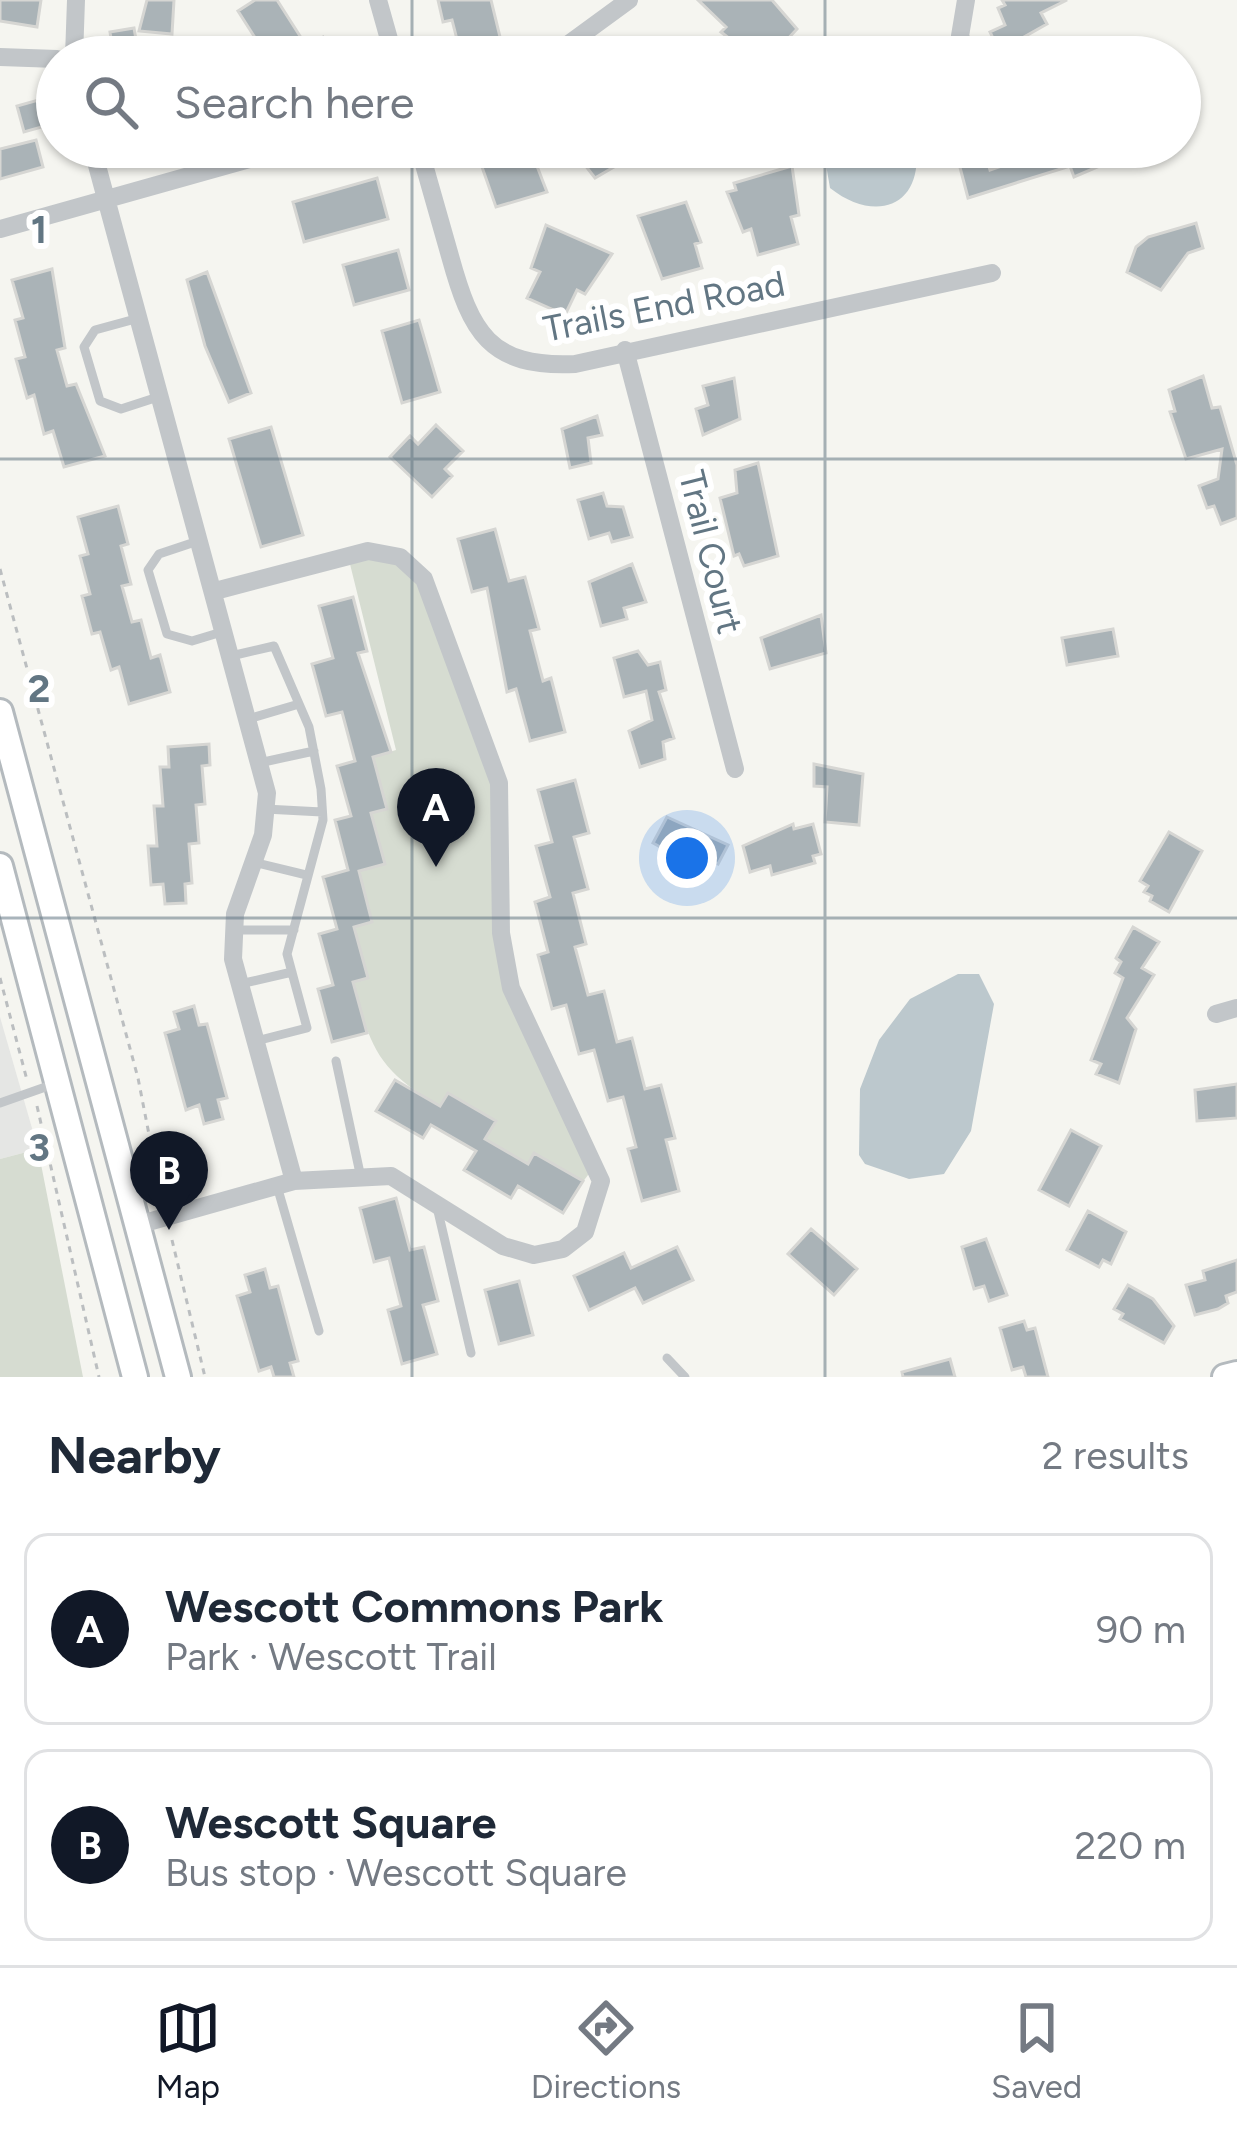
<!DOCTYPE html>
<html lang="en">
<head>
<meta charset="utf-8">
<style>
  :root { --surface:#fff; --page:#f6f6f7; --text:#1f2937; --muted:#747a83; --line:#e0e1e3; --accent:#111827 }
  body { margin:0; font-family:Figtree,sans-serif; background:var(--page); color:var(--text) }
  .you { position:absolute; left:687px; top:858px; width:42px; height:42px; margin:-30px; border:9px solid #fff; border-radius:50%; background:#1a73e8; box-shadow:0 0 0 18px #1a73e833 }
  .badge { display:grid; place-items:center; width:78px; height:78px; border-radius:50%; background:var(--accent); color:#fff; font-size:39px; font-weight:700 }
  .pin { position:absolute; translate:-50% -99px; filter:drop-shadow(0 3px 6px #0008) }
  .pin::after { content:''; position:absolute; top:63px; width:42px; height:36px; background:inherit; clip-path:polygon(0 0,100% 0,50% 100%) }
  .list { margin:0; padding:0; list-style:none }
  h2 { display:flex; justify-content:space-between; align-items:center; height:156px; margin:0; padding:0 48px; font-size:51px }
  h2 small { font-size:39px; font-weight:400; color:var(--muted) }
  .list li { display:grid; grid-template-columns:78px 1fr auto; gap:36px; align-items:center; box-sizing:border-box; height:192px; margin:0 24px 24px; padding:0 24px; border:3px solid var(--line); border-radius:24px }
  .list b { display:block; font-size:45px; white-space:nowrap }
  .list p { margin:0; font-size:39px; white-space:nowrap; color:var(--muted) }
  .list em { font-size:39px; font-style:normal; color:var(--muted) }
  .icon { flex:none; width:66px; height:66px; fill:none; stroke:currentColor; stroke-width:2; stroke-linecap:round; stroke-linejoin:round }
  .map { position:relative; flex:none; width:1237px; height:1377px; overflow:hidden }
  .search { position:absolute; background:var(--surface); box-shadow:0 3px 9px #0004; left:36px; right:36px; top:36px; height:132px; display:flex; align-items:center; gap:30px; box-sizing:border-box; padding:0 42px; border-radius:66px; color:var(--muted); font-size:45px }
  .sheet { height:588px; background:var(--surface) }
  nav { display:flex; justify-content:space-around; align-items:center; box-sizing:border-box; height:168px; border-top:3px solid var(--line); background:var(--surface); font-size:33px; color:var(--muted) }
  nav a { display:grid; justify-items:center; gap:6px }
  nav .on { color:var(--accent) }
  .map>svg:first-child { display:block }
</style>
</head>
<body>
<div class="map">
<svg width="1237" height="1377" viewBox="0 0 1237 1377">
  <rect width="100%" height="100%" fill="#f5f5f0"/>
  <!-- built -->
  <path fill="#e5e6e4" d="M 0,1017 L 38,1149 L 0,1159 Z"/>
  <!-- green -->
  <path fill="#d6dcd1" d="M 368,551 L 424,579 L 499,783 L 511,988 L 594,1167 L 582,1183 L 535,1153 L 528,1164 L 485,1139 L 495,1121 L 449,1094 L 440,1106 C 379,1071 371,1050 353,982 L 368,978 L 354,927 L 372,921 L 359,871 L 385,863 L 371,813 L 386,809 L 373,757 L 396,750 L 348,556 Z
    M 38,1149 L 83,1377 L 0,1377 L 0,1159 Z"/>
  <!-- water -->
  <path fill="#bcc8cd" d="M 823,147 L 916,147 C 923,208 874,223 830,188 Z
    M 958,974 L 979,974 L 994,1004 L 971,1131 L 944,1174 L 909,1179 L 865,1164 L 859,1155 L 860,1089 L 879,1040 L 910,999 Z"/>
  <!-- building -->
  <path fill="#aab3b7" stroke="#d6d6d3" stroke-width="3" d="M 0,0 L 41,0 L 37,27 L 0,21 Z
    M 147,0 L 174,0 L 172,34 L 139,31 Z
    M 255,0 L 277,0 L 307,47 L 323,37 L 335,57 L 274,57 L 266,44 L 261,47 L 238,11 Z
    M 438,0 L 491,0 L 500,37 L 480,42 L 482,50 L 461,55 L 452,20 L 443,22 Z
    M 698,0 L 772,0 L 797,29 L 771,57 L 753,57 L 721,32 L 726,27 Z
    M 1002,0 L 1067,0 L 1041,13 L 1047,24 L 999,51 L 990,32 L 1005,25 L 998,8 L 1005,5 Z
    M 134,28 L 139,57 L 114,57 L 110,32 Z
    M 668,39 L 683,57 L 647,57 Z
    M 49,97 L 56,123 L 24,132 L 17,106 Z
    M 36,140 L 43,167 L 0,179 L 0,149 Z
    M 475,147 L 517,147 L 519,153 L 530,148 L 547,192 L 496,207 Z
    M 571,147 L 648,147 L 595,178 Z
    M 1057,147 L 1102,147 L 1109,162 L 1074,177 L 1070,166 L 968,198 L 957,156 L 984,149 L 990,170 Z
    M 792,166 L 799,215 L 791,217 L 798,244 L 758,255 L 751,229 L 743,232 L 727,192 L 736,190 L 734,183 Z
    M 377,178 L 388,219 L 304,242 L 293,202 Z
    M 686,202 L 701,242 L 695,244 L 702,268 L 662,279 L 638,216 Z
    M 1196,223 L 1203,248 L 1188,253 L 1161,290 L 1127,272 L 1136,247 L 1148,237 Z
    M 546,225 L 612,254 L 585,294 L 577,290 L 565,315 L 527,298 L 540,272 L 531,268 Z
    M 398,250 L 409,290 L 354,305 L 343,265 Z
    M 52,269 L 65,348 L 57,350 L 67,386 L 76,384 L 105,456 L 64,467 L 53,431 L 44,434 L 34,395 L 27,398 L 16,359 L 25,357 L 15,320 L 23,318 L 12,280 Z
    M 207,272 L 251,393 L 229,402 L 205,346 L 187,280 Z
    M 419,320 L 440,392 L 402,403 L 382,331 Z
    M 1203,376 L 1212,408 L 1220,407 L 1237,465 L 1237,518 L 1221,524 L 1214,506 L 1207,508 L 1199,486 L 1218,479 L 1222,449 L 1186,459 L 1170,412 L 1175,411 L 1169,390 Z
    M 734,378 L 740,419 L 703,435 L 696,409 L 708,405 L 703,386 Z
    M 597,416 L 602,435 L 588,438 L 591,463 L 570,468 L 562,429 Z
    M 436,425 L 463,451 L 445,469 L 452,476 L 432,497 L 390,457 L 410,436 L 418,444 Z
    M 271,427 L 303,535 L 261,547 L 229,439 Z
    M 758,463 L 778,556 L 744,566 L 739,554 L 734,556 L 720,498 L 737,493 L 735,470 Z
    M 603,493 L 607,506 L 623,507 L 632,537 L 612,542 L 609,533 L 589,539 L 578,500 Z
    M 118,506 L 128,544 L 121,546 L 131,584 L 122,586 L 132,622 L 141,620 L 151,658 L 160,655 L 170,692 L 129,704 L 119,667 L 111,670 L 100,632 L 92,634 L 82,596 L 90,594 L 80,556 L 88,554 L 78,517 Z
    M 495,529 L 509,581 L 525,577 L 539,629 L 530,631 L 543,681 L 551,678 L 565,732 L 530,741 L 516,689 L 507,692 L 487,588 L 472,592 L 458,539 Z
    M 632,564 L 646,602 L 624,608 L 627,619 L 601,626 L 589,582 Z
    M 353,597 L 367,651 L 358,653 L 391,752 L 373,757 L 387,809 L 371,813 L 385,864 L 359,871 L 372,922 L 354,927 L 368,978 L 353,982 L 367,1033 L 332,1042 L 318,989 L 333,985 L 319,934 L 337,929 L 323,877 L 348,870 L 335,820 L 351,816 L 337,766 L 355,761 L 342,712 L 326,716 L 312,664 L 333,658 L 319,606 Z
    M 821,615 L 826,653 L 770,669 L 761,638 Z
    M 1113,629 L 1118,656 L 1067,665 L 1062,638 Z
    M 638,651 L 648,665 L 660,662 L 666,690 L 659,692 L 674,738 L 663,742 L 665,759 L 640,767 L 629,731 L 652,720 L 646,691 L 624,697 L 614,658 Z
    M 209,744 L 210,765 L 202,766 L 205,804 L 196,805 L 199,843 L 189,844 L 192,883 L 185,884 L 186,903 L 165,904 L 163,884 L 151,885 L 148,846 L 157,846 L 154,806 L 163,806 L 160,767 L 169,767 L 168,747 Z
    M 814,764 L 863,774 L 859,825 L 825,822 L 827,787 L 814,786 Z
    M 575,780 L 589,833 L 574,837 L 588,889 L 573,893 L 586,944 L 575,947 L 588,995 L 604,991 L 617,1042 L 632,1038 L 645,1089 L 661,1085 L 675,1138 L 666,1140 L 679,1191 L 642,1201 L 628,1149 L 636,1147 L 623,1097 L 608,1101 L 594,1050 L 579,1054 L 566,1005 L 552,1009 L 538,955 L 548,952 L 535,902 L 550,897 L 536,846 L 552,842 L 538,790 Z
    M 667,817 L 728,845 L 718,864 L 712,861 L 706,872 L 653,843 Z
    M 793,824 L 794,829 L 813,824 L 821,854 L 813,856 L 815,863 L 772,875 L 770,866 L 750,872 L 743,846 Z
    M 1169,832 L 1202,851 L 1169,912 L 1150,901 L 1152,896 L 1144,892 L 1148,886 L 1140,881 Z
    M 1133,927 L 1159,942 L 1142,968 L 1154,975 L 1127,1018 L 1136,1029 L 1119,1083 L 1096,1074 L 1101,1064 L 1091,1060 L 1123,978 L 1115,973 L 1121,962 L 1116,958 Z
    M 194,1006 L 199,1025 L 207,1024 L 227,1098 L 218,1100 L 223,1119 L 204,1124 L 199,1105 L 186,1110 L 165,1033 L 179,1029 L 174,1012 Z
    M 395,1080 L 440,1106 L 448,1093 L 496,1121 L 485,1139 L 528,1164 L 534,1153 L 583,1181 L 563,1213 L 518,1186 L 511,1198 L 464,1170 L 476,1151 L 431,1125 L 423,1138 L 376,1111 Z
    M 1237,1084 L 1237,1118 L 1197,1121 L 1195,1090 Z
    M 1071,1130 L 1101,1146 L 1069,1206 L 1039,1190 Z
    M 396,1198 L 410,1250 L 424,1247 L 438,1301 L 423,1305 L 437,1354 L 402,1364 L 388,1310 L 401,1306 L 389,1258 L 374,1262 L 360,1208 Z
    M 1088,1211 L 1126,1232 L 1111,1264 L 1103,1260 L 1099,1267 L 1067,1250 Z
    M 811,1229 L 857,1269 L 834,1295 L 788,1254 Z
    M 986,1239 L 1007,1295 L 989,1301 L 984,1286 L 974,1289 L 962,1247 Z
    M 677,1247 L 693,1280 L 643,1303 L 635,1288 L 589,1310 L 574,1276 L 624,1253 L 631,1268 Z
    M 1237,1260 L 1237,1292 L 1226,1296 L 1228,1303 L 1218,1309 L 1195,1315 L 1186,1285 L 1205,1280 L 1203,1271 Z
    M 265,1269 L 270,1288 L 278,1286 L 298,1361 L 290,1363 L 294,1377 L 274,1377 L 271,1367 L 259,1371 L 237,1296 L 250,1292 L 245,1275 Z
    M 519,1281 L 533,1335 L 499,1344 L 485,1290 Z
    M 1128,1285 L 1153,1299 L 1174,1326 L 1164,1343 L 1120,1319 L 1123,1314 L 1114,1309 Z
    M 1024,1321 L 1027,1330 L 1035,1328 L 1048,1377 L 1026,1377 L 1023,1367 L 1012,1370 L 1000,1328 Z
    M 950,1359 L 955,1377 L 903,1377 L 902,1372 Z"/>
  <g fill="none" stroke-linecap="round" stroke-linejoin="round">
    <!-- secondary casing -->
    <g stroke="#b4babe" stroke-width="30">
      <path id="secondary" d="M 0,712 L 178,1377
        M 0,866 L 135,1377
        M 1225,1377 L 1237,1374"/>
    </g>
    <!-- path -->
    <path stroke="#bbbec0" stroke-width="3" stroke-dasharray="6 6" stroke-linecap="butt" d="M 0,569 L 138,1078 L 161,1196
      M 0,978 L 27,1080
      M 37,1106 L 99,1377
      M 172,1240 L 205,1377"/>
    <!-- lane -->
    <path stroke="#c2c6c9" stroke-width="9" d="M 139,318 L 95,330 L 84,347 L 100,401 L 121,409 L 161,396
      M 201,540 L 159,554 L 148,570 L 167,634 L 192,641 L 225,631
      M 231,656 L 274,646 L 309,727 L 321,789 L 323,820 L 287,954 L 307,1028 L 256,1041
      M 248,719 L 299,704
      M 259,763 L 314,751
      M 265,809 L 322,812
      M 253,862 L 307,875
      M 234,930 L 294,930
      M 240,984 L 292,972
      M 336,1061 L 361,1178
      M 0,1103 L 54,1084
      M 277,1186 L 319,1331
      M 437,1207 L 471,1353
      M 667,1358 L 685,1377"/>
    <!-- street -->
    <path stroke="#c2c6c9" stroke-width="18" d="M 378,0 L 394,57
      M 966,0 L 960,36 L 969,57
      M 0,57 L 57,59
      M 74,57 L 76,0
      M 551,57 L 629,0
      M 92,147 L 267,793 L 263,835 L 235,914 L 233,959 L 294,1181
      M 419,147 C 429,183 440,220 450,256 C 471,332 489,368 575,364 L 992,273
      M 0,229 L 292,147
      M 625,350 L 735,769
      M 1216,1014 L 1237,1008
      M 141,1224 L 294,1181 L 391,1176 L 503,1246 L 534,1255 L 563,1249 L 585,1232 L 601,1181 L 511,988 L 501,933 L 499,783 L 424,579 L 400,557 L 368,551 L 215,591"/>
    <!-- secondary -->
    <use href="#secondary" stroke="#fff" stroke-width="24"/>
  </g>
  <!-- grid -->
  <path fill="none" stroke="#627683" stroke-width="3" stroke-opacity="0.55" d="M 412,0 L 412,57M 825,0 L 825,57M 412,147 L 412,1377M 825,147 L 825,1377M 0,459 L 1237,459M 0,918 L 1237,918"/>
  <g text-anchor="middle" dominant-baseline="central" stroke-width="12" stroke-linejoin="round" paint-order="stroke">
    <!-- street labels -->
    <g font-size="36" fill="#627683" stroke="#fff">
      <text transform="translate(664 306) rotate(-11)">Trails End Road</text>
      <text transform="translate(711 552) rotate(76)">Trail Court</text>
    </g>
  </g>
  <g font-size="39" text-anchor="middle" font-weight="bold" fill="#627683" stroke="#fff" stroke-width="12" stroke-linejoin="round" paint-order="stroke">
    <text x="39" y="243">1</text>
    <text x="39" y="702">2</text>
    <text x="39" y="1161">3</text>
  </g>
</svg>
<div class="you"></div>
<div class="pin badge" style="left:436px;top:867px">A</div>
<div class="pin badge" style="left:169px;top:1230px">B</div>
<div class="search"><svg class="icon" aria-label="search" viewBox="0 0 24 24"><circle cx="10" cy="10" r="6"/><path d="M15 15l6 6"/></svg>Search here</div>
</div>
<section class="sheet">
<h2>Nearby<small>2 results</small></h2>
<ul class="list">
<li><span class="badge">A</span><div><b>Wescott Commons Park</b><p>Park · Wescott Trail</p></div><em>90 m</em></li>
<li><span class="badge">B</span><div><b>Wescott Square</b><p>Bus stop · Wescott Square</p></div><em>220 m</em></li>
</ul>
</section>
<nav>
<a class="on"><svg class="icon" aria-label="map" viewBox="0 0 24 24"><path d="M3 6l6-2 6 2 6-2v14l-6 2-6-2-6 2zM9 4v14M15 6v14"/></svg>Map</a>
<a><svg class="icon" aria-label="directions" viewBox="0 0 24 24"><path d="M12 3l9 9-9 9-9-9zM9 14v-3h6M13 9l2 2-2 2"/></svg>Directions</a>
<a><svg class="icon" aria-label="saved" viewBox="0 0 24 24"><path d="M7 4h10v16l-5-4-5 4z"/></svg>Saved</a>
</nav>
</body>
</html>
